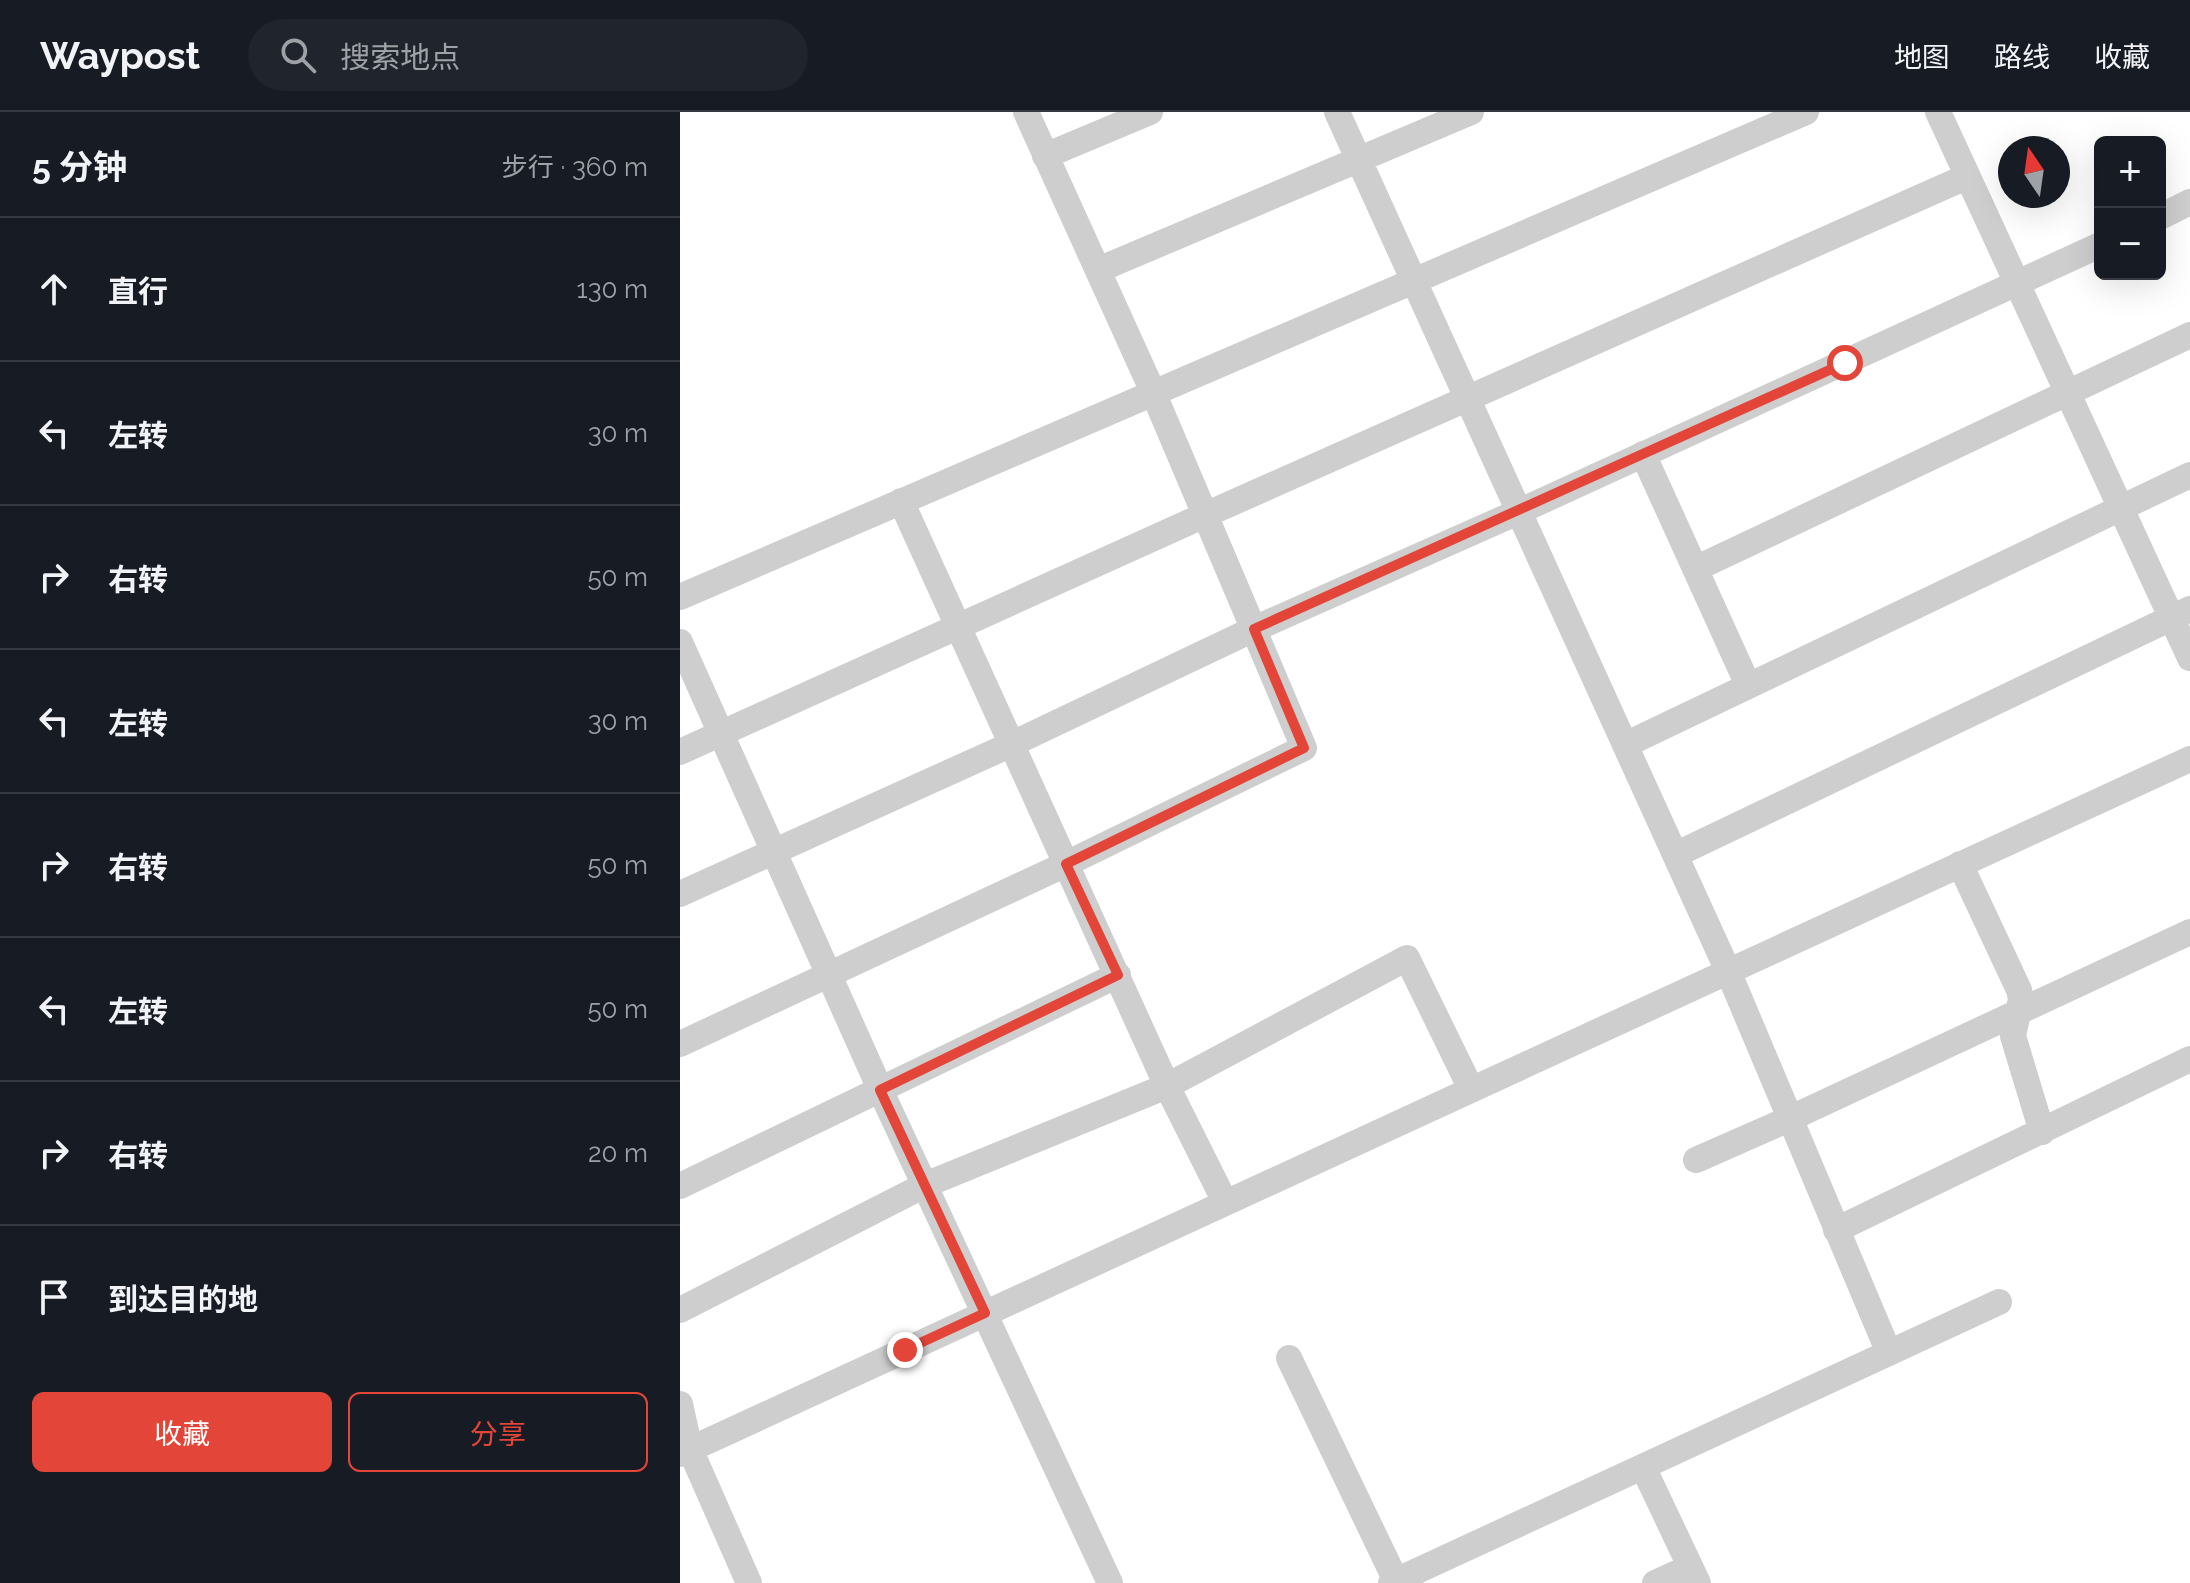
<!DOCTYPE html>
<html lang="zh">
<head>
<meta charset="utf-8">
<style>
  :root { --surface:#171b24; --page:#20242c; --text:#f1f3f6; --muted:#9ea1a6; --line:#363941; --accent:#e34639 }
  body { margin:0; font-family:Raleway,"Noto Sans SC",sans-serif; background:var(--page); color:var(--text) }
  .controls { position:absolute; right:24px; top:24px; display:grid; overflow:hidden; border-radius:12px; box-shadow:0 8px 32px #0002 }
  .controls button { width:72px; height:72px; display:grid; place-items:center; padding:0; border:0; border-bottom:2px solid var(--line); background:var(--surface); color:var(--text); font:40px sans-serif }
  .compass { position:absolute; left:1318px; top:24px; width:72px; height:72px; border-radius:50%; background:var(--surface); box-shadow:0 8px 32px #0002; rotate:347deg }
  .stop { position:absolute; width:24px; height:24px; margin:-18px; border:6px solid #e34639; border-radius:50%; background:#fff }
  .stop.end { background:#e34639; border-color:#fff; box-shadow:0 2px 8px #0008 }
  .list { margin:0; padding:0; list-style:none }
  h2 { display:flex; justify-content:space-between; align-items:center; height:104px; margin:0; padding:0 32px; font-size:34px }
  h2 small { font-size:26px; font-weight:400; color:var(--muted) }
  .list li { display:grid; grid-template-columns:52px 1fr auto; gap:24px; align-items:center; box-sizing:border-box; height:144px; padding:0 32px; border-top:2px solid var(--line) }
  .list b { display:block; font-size:30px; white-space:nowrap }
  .list em { font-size:26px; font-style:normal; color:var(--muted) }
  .actions { display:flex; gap:16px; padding:24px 32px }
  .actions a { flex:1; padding:18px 0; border:2px solid var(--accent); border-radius:12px; text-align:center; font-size:28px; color:var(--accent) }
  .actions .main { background:var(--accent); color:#fff }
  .icon { flex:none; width:44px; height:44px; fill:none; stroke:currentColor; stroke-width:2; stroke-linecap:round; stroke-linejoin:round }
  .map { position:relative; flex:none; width:1510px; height:1471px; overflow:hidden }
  header { display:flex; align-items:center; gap:48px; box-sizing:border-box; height:112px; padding:0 40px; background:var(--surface); border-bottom:2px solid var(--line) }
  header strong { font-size:38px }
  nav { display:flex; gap:44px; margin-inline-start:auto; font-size:28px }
  .search { width:560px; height:72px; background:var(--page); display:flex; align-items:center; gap:20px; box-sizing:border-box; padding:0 28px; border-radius:44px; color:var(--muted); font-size:30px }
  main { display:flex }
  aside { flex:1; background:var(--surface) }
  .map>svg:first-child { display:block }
</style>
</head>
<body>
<header>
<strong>Waypost</strong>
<div class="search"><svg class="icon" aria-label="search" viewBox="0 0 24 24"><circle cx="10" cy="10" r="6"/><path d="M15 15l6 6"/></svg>搜索地点</div>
<nav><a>地图</a><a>路线</a><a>收藏</a></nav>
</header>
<main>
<aside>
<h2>5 分钟<small>步行 · 360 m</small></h2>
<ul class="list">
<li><svg class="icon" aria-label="ahead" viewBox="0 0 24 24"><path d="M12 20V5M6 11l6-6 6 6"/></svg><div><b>直行</b></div><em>130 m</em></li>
<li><svg class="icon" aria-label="left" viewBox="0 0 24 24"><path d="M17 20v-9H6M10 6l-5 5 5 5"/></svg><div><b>左转</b></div><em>30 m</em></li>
<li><svg class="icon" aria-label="right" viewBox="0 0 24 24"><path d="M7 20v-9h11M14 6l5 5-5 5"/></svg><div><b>右转</b></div><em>50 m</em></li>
<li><svg class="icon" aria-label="left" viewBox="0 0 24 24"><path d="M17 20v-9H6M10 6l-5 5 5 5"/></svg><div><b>左转</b></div><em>30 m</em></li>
<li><svg class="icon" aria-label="right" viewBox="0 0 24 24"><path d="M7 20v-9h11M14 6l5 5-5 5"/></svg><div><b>右转</b></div><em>50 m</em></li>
<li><svg class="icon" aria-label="left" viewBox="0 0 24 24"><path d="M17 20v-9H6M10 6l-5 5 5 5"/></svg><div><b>左转</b></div><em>50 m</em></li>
<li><svg class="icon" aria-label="right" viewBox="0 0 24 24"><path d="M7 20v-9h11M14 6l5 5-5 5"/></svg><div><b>右转</b></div><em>20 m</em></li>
<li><svg class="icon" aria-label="arrive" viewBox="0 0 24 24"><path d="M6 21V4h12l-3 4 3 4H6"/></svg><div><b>到达目的地</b></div></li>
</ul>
<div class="actions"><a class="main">收藏</a><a>分享</a></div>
</aside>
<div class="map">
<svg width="1510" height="1471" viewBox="0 0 1510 1471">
  <rect width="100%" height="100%" fill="#fff"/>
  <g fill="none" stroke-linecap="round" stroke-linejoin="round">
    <!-- street -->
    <path stroke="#cecece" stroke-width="26" d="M 657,0 L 1048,859 L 1209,1241
      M 1258,0 L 1510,546
      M 365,44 L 470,0
      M 1480,105 L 1510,90
      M 418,158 L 791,0
      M 963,342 L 1068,573
      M 221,389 L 487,974 L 545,1090
      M 1015,457 L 1510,223
      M 0,485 L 1126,0
      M 0,530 L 204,986 L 430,1471
      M 945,633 L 1510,363
      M 0,640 L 525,403 L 1286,65
      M 995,743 L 1510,497
      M 1280,752 L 1339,878 L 1341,887 L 1333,924 L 1362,1020
      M 0,782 L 332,632 L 574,517 L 838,400 L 1420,133
      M 0,932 L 386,752 L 624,636 L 473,280 L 346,0
      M 1016,1048 L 1109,1007 L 1510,820
      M 0,1074 L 438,863
      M 1156,1118 L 1510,947
      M 0,1198 L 245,1073 L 487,974 L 727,846 L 791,977
      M 609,1246 L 717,1471
      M 0,1292 L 10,1337 L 69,1471
      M 0,1342 L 1510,647
      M 963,1355 L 1018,1471
      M 711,1471 L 1319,1190
      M 975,1471 L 1010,1455"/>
  </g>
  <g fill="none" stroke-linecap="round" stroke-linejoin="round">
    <!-- route -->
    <path stroke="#e34639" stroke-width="10" d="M 225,1238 L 305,1201 L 200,978 L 438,863 L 386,752 L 624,636 L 574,517 L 1165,251"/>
  </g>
</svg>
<div class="controls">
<button>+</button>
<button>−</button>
</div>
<svg class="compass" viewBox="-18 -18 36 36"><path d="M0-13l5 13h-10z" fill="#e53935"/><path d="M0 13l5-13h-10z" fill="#9ea1a6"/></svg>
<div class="stop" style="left:1165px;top:251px"></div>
<div class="stop end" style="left:225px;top:1238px"></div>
</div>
</main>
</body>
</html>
